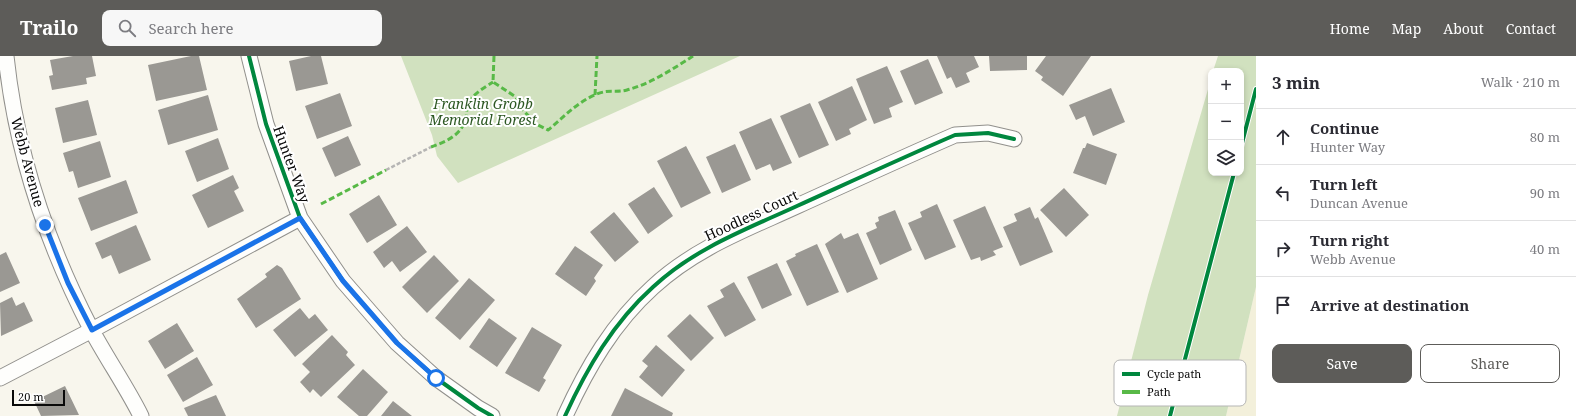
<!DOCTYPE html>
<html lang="en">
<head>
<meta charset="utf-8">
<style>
  :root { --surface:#fff; --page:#f7f7f7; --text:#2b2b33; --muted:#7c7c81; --line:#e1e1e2; --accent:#5d5c59 }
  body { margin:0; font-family:"Noto Serif",serif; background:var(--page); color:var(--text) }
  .controls { position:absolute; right:12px; top:12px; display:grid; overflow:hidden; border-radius:8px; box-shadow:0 2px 6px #0003 }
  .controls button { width:36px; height:36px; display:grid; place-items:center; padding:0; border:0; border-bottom:1px solid var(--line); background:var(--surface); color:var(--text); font:20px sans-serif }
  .scale { position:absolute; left:12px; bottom:10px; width:53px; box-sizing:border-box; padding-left:4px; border:2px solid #090909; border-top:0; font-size:11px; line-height:14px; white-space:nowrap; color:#090909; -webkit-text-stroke:3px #fff; paint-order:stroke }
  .stop { position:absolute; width:12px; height:12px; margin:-9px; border:3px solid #1a73e8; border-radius:50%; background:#fff }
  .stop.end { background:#1a73e8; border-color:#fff; box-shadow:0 1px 4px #0008 }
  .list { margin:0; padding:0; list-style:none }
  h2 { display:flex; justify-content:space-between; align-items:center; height:52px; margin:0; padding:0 16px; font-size:17px }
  h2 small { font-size:13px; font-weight:400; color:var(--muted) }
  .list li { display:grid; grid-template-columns:26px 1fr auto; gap:12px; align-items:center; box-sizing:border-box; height:56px; padding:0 16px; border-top:1px solid var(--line) }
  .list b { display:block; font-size:15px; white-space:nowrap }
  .list p { margin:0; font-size:13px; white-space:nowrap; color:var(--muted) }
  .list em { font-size:13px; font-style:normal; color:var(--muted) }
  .actions { display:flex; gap:8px; padding:12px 16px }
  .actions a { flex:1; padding:9px 0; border:1px solid var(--accent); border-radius:8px; text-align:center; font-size:14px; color:var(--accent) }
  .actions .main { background:var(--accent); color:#fff }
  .icon { flex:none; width:22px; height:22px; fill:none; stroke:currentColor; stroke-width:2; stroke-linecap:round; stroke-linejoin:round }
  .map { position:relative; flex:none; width:1256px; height:360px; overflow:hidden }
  header { display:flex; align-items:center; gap:24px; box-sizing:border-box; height:56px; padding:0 20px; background:var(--accent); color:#fff }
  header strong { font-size:19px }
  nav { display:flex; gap:22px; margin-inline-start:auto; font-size:14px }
  .search { width:280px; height:36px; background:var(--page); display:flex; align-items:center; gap:10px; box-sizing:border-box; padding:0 14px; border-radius:8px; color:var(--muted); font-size:15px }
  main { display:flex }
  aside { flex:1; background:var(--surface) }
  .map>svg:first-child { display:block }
</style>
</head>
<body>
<header>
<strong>Trailo</strong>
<div class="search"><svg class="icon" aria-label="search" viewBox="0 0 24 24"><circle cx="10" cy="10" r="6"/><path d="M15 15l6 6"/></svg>Search here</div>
<nav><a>Home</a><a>Map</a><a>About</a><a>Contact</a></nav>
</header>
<main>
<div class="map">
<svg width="1256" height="360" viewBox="0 0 1256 360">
  <rect width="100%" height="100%" fill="#f8f6ed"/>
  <!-- farmland -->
  <path fill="#f3f0db" d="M 1256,231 L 1256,360 L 1226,360 Z"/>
  <!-- forest -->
  <path fill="#d1e1bf" d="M 401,0 L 740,0 L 458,127 L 437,100 L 432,79 Z
    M 1218,0 L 1256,0 L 1256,231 L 1226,360 L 1117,360 L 1148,239 L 1211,23 L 1211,117 L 1241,117 L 1241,15 L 1213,15 Z"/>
  <!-- building -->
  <path fill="#9a9893" d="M 73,0 L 92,0 L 96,20 L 86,22 L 87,28 L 52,34 L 49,20 L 53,19 L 50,4 Z
    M 191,0 L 199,0 L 207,34 L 156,45 L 148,9 Z
    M 311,0 L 321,0 L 328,28 L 296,35 L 289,5 Z
    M 937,0 L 974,0 L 979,11 L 966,17 L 970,26 L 956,32 L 951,21 L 947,23 Z
    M 989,0 L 1027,0 L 1027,14 L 990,15 Z
    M 1046,0 L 1091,0 L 1063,40 L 1041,24 L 1043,21 L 1035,15 Z
    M 928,3 L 943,37 L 915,49 L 900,15 Z
    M 887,10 L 903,46 L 889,52 L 892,61 L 874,68 L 856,23 Z
    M 852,30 L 867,64 L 849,73 L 851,78 L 836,85 L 818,46 Z
    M 1111,32 L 1125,66 L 1093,80 L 1085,60 L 1076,64 L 1069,49 Z
    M 340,37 L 352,70 L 317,83 L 305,50 Z
    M 208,39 L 218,74 L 168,89 L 158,54 Z
    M 88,44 L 97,79 L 63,87 L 55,52 Z
    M 810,47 L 829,89 L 799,102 L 780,60 Z
    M 771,62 L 792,107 L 773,115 L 770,108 L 756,114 L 739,76 Z
    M 348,80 L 361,109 L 335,121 L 322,92 Z
    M 218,82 L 229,113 L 197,126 L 185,95 Z
    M 100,85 L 111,121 L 78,132 L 73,115 L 69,116 L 63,97 Z
    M 1087,87 L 1117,98 L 1106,129 L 1073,117 L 1083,92 L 1085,92 Z
    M 735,88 L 751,124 L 722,137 L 706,101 Z
    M 686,90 L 711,137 L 681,152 L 657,105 Z
    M 233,119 L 239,132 L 234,135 L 244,155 L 208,172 L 192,139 Z
    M 126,124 L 138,157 L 91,175 L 78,142 Z
    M 654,131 L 673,160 L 648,178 L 628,148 Z
    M 1064,132 L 1089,159 L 1066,181 L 1040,154 Z
    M 379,139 L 397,169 L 367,187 L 349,158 Z
    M 937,148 L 956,191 L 925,204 L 908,167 L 922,161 L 920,156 Z
    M 985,150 L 1003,191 L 993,195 L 996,199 L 981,205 L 980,201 L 971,204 L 953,164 Z
    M 1030,151 L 1035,163 L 1038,161 L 1053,196 L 1020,210 L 1003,171 L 1017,165 L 1014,158 Z
    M 895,154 L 912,194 L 880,209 L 866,177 L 877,172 L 875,167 L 879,165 L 878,161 Z
    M 614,156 L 639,186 L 615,206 L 590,176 Z
    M 136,169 L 151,204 L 119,218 L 111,199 L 102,203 L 95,187 Z
    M 407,170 L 427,196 L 400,216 L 392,205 L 384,212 L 373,196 Z
    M 841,177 L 844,183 L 858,177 L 878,223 L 847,237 L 825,188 Z
    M 817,188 L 839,236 L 807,250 L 786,205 L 796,200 L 795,198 Z
    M 575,190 L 603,209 L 594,222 L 596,225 L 586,240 L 555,218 Z
    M 6,196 L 20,227 L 0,236 L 0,199 Z
    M 434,199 L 459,225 L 427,257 L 402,231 Z
    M 777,207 L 792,239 L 762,253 L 747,221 Z
    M 277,209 L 282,212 L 301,243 L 256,272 L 237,243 L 267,221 L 265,218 Z
    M 469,222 L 495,244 L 460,284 L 435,262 Z
    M 734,226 L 756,264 L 725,281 L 707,250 L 724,241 L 720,234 Z
    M 12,241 L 16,250 L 24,246 L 33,265 L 1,280 L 0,247 Z
    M 300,252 L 309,263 L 315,258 L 328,274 L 295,301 L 273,274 Z
    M 690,258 L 714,282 L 691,305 L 667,280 Z
    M 489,262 L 517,282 L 497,311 L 469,291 Z
    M 177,267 L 194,295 L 165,313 L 148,285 Z
    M 532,271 L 562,289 L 543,322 L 546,324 L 539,336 L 505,317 Z
    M 332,279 L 348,296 L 346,299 L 355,309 L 321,341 L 313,333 L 310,337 L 300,326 L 310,316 L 302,308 Z
    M 656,289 L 685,314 L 662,341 L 639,321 L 648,310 L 642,305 Z
    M 197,301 L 213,329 L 183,346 L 167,319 Z
    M 363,313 L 388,336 L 367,360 L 359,360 L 337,341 Z
    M 65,330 L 79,359 L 41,360 L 34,345 Z
    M 625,332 L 673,357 L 672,360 L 611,360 Z
    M 216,339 L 226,360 L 188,360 L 184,352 Z
    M 393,345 L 412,360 L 381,360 Z"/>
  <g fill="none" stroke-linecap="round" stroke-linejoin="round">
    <!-- street casing -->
    <g stroke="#91908c" stroke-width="17">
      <path id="street" d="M 6,0 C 16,96 47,188 91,273 C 107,303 126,330 141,360
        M 249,0 L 266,68 L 300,162 L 343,225 L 397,287 L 436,322 L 478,352 L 492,360
        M 0,322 L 92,274 L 300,162
        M 565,360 C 587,312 613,267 653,231 C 695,192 747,173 797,150 C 850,126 902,102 955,79 L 988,77 L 1014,83"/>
    </g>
    <!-- path -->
    <path stroke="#b6b5b4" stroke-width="2.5" stroke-dasharray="4 2" stroke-linecap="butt" d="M 386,114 L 431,91"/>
    <!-- street -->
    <use href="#street" stroke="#fefefc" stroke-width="15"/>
    <!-- quiet -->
    <path stroke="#58b947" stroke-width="3" stroke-dasharray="6 3" stroke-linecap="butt" d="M 494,0 L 493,26 L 516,41 L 522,53 L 536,68 L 548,74 C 564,61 577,46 597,38 C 609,33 616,37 627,34 C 650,28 673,13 693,0
      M 595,39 L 597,0
      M 431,91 C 445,86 460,80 465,65 C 467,60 466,54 468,49 C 471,39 485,31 493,26
      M 321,148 L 386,114"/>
    <!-- cycleway casing -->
    <g stroke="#fff" stroke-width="6">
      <path id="cycleway" d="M 249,0 L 266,68 L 300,162 L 343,225 L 397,287 L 436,322 L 478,352 L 492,360
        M 1241,91 L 1256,33
        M 565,360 C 587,312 613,267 653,231 C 695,192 747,173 797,150 C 850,126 902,102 955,79 L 988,77 L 1014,83
        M 1170,360 L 1234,117"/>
    </g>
    <!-- cycleway -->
    <use href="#cycleway" stroke="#00873e" stroke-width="4"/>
  </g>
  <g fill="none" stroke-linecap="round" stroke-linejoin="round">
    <!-- route -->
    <path stroke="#1a73e8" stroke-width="5" d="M 45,169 L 68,227 L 92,274 L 300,162 L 343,225 L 397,287 L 436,322"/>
  </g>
  <g text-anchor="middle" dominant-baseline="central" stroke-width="4" stroke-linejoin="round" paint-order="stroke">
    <!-- park labels -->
    <g font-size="14" font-style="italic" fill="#2d5823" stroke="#fff">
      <text x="483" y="47">Franklin Grobb<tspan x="483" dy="16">Memorial Forest</tspan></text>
    </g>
    <!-- street labels -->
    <g font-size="14" fill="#090909" stroke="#fff">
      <text transform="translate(28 106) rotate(75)">Webb Avenue</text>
      <text transform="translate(292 108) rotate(70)">Hunter Way</text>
      <text transform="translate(751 159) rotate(-25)">Hoodless Court</text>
    </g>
  </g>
  <!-- legend -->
  <rect x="1114" y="304" width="132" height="46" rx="6" fill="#fff" stroke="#b5b5b5" stroke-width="1"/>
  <rect x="1122" y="316" width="18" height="4" fill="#00873e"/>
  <rect x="1122" y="334" width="18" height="4" fill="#58b947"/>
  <g font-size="11" fill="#090909">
    <text x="1147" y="322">Cycle path</text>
    <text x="1147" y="340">Path</text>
  </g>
</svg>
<div class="controls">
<button>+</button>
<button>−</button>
<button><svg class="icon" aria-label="layers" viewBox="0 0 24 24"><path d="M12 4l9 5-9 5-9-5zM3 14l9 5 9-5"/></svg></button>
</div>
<div class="scale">20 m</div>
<div class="stop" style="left:436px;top:322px"></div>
<div class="stop end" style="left:45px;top:169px"></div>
</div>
<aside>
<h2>3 min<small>Walk · 210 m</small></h2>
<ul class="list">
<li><svg class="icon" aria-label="ahead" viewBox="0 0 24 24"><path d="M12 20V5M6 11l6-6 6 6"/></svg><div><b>Continue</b><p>Hunter Way</p></div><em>80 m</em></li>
<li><svg class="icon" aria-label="left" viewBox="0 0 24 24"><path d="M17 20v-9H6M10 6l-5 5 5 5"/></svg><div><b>Turn left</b><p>Duncan Avenue</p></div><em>90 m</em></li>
<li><svg class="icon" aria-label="right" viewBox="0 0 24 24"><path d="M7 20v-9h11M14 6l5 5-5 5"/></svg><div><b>Turn right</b><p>Webb Avenue</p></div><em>40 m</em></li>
<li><svg class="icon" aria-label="arrive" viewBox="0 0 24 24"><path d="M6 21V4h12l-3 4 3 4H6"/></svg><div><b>Arrive at destination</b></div></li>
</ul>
<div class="actions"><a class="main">Save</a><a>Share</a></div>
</aside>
</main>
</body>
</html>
